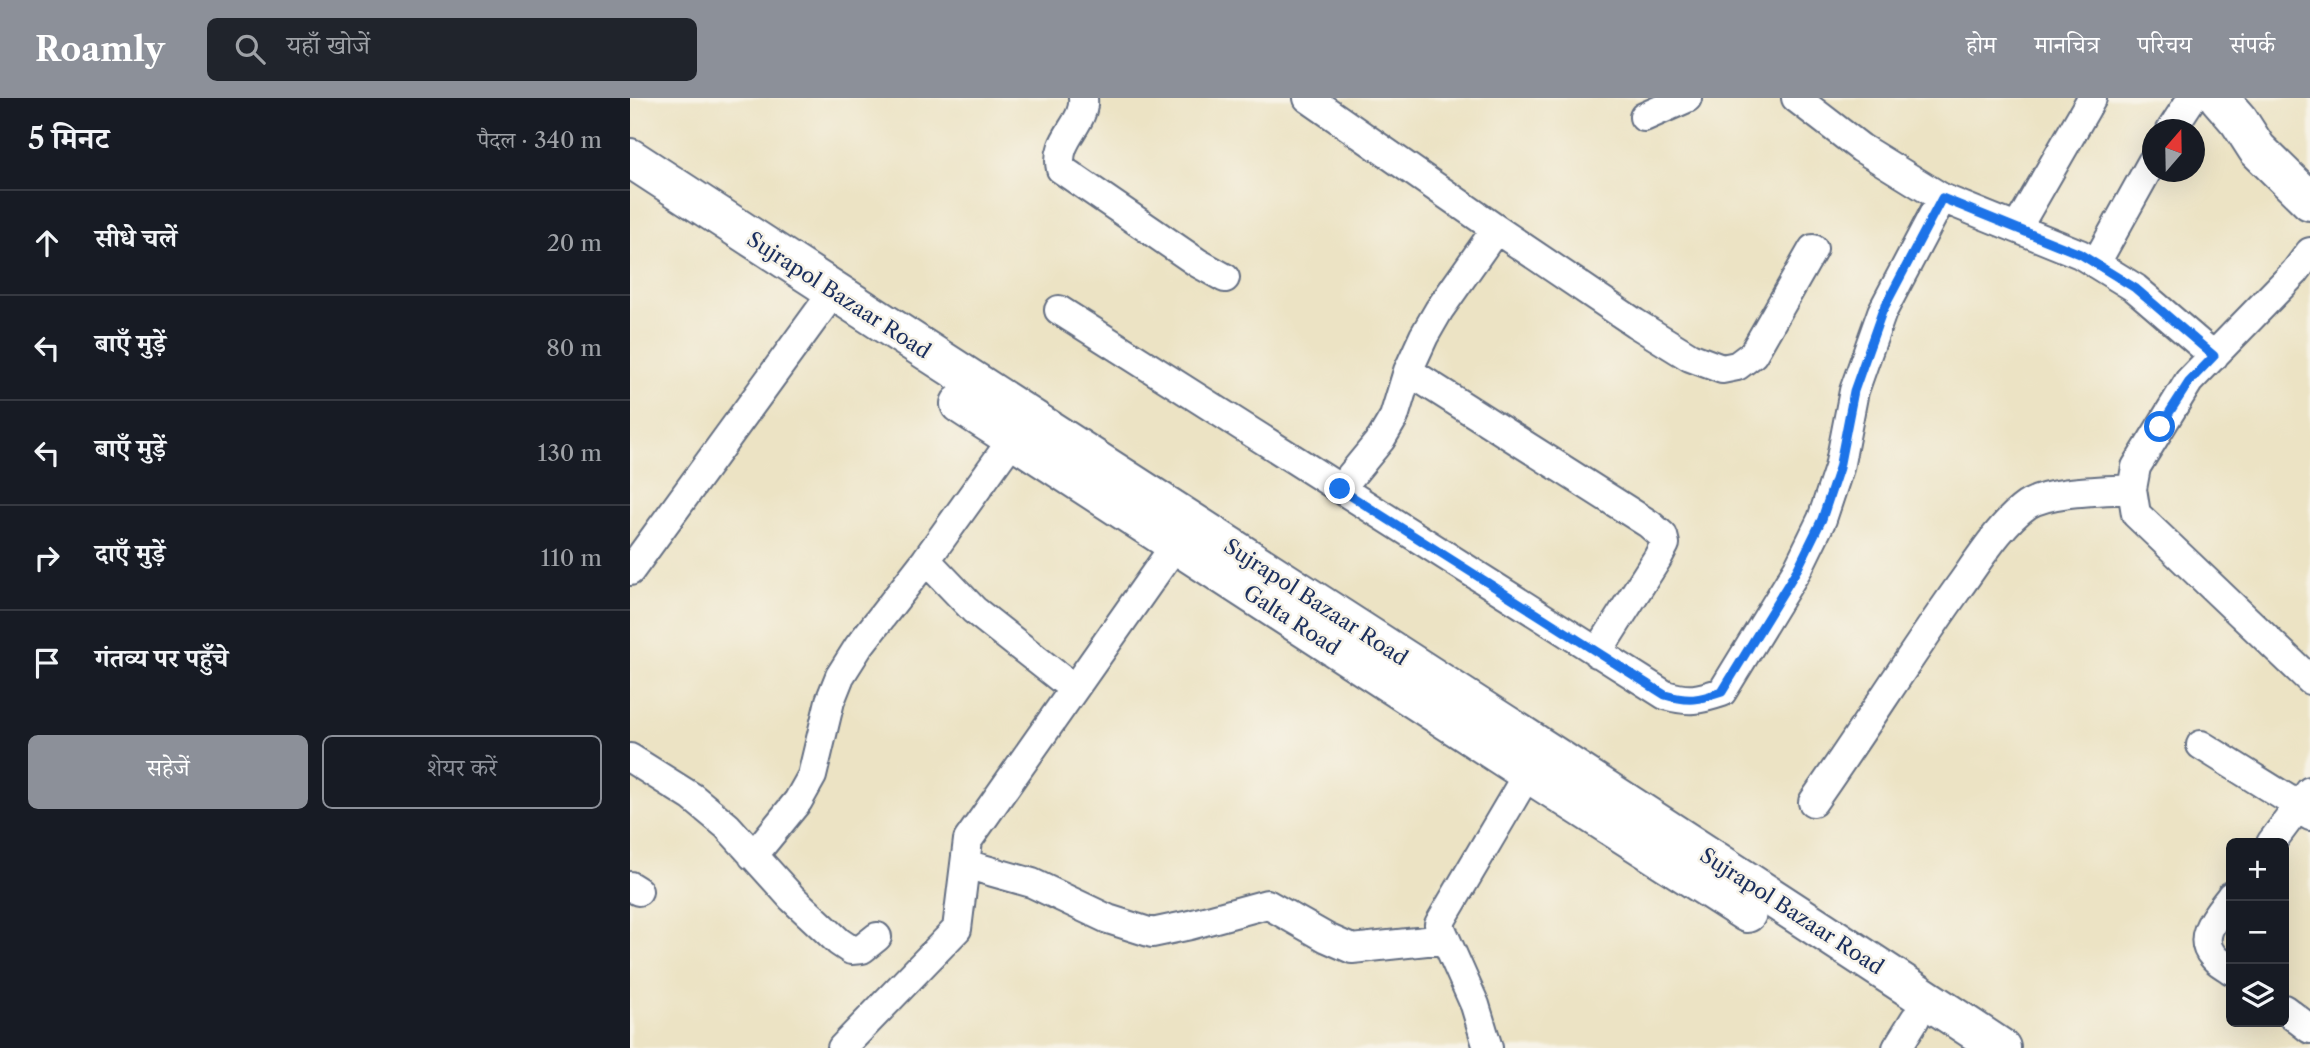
<!DOCTYPE html>
<html lang="hi">
<head>
<meta charset="utf-8">
<style>
  :root { --surface:#171b24; --page:#20242c; --text:#f1f3f6; --muted:#9ea1a6; --line:#363941; --accent:#8c9099 }
  body { margin:0; font-family:"Libre Caslon Text","Noto Serif Devanagari",serif; background:var(--page); color:var(--text) }
  .controls { position:absolute; right:21px; bottom:21px; display:grid; overflow:hidden; border-radius:10px; box-shadow:0 7px 28px #0002 }
  .controls button { width:63px; height:63px; display:grid; place-items:center; padding:0; border:0; border-bottom:2px solid var(--line); background:var(--surface); color:var(--text); font:35px sans-serif }
  .compass { position:absolute; left:1512px; top:21px; width:63px; height:63px; border-radius:50%; background:var(--surface); box-shadow:0 7px 28px #0002; rotate:20deg }
  .stop { position:absolute; width:21px; height:21px; margin:-16px; border:5px solid #1a73e8; border-radius:50%; background:#fff }
  .stop.end { background:#1a73e8; border-color:#fff; box-shadow:0 2px 7px #0008 }
  .list { margin:0; padding:0; list-style:none }
  h2 { display:flex; justify-content:space-between; align-items:center; height:91px; margin:0; padding:0 28px; font-size:30px }
  h2 small { font-size:23px; font-weight:400; color:var(--muted) }
  .list li { display:grid; grid-template-columns:46px 1fr auto; gap:21px; align-items:center; box-sizing:border-box; height:105px; padding:0 28px; border-top:2px solid var(--line) }
  .list b { display:block; font-size:26px; white-space:nowrap }
  .list em { font-size:23px; font-style:normal; color:var(--muted) }
  .actions { display:flex; gap:14px; padding:21px 28px }
  .actions a { flex:1; padding:16px 0; border:2px solid var(--accent); border-radius:10px; text-align:center; font-size:24px; color:var(--accent) }
  .actions .main { background:var(--accent); color:#fff }
  .icon { flex:none; width:38px; height:38px; fill:none; stroke:currentColor; stroke-width:2; stroke-linecap:round; stroke-linejoin:round }
  .map { position:relative; flex:none; width:1680px; height:950px; overflow:hidden }
  header { display:flex; align-items:center; gap:42px; box-sizing:border-box; height:98px; padding:0 35px; background:var(--accent); color:#fff }
  header strong { font-size:33px }
  nav { display:flex; gap:38px; margin-inline-start:auto; font-size:24px }
  .search { width:490px; height:63px; background:var(--page); display:flex; align-items:center; gap:18px; box-sizing:border-box; padding:0 24px; border-radius:10px; color:var(--muted); font-size:26px }
  main { display:flex }
  aside { flex:1; background:var(--surface) }
  .map>svg:first-child { display:block }
</style>
</head>
<body>
<header>
<strong>Roamly</strong>
<div class="search"><svg class="icon" aria-label="search" viewBox="0 0 24 24"><circle cx="10" cy="10" r="6"/><path d="M15 15l6 6"/></svg>यहाँ खोजें</div>
<nav><a>होम</a><a>मानचित्र</a><a>परिचय</a><a>संपर्क</a></nav>
</header>
<main>
<aside>
<h2>5 मिनट<small>पैदल · 340 m</small></h2>
<ul class="list">
<li><svg class="icon" aria-label="ahead" viewBox="0 0 24 24"><path d="M12 20V5M6 11l6-6 6 6"/></svg><div><b>सीधे चलें</b></div><em>20 m</em></li>
<li><svg class="icon" aria-label="left" viewBox="0 0 24 24"><path d="M17 20v-9H6M10 6l-5 5 5 5"/></svg><div><b>बाएँ मुड़ें</b></div><em>80 m</em></li>
<li><svg class="icon" aria-label="left" viewBox="0 0 24 24"><path d="M17 20v-9H6M10 6l-5 5 5 5"/></svg><div><b>बाएँ मुड़ें</b></div><em>130 m</em></li>
<li><svg class="icon" aria-label="right" viewBox="0 0 24 24"><path d="M7 20v-9h11M14 6l5 5-5 5"/></svg><div><b>दाएँ मुड़ें</b></div><em>110 m</em></li>
<li><svg class="icon" aria-label="arrive" viewBox="0 0 24 24"><path d="M6 21V4h12l-3 4 3 4H6"/></svg><div><b>गंतव्य पर पहुँचे</b></div></li>
</ul>
<div class="actions"><a class="main">सहेजें</a><a>शेयर करें</a></div>
</aside>
<div class="map">
<svg width="1680" height="950" viewBox="0 0 1680 950">
  <rect width="100%" height="100%" fill="#f7f3e8"/>
  <filter id="ink" filterUnits="userSpaceOnUse"><feTurbulence type="fractalNoise" baseFrequency=".0143" numOctaves="2"/><feDisplacementMap in="SourceGraphic" scale="14" xChannelSelector="R" yChannelSelector="G"/><feConvolveMatrix kernelMatrix="1 2 1 2 8 2 1 2 1" color-interpolation-filters="sRGB"/></filter>
  <filter id="wash" filterUnits="userSpaceOnUse"><feTurbulence type="fractalNoise" baseFrequency=".00686" numOctaves="4" result="noise"/><feDisplacementMap in="SourceGraphic" scale="28" xChannelSelector="R" yChannelSelector="G"/><feGaussianBlur stdDeviation="1.57" result="paint"/><feColorMatrix in="noise" values="0 0 0 0 0 0 0 0 0 0 0 0 0 0 0 0 0 1.4 0 .05"/><feComposite in="paint" operator="in"/></filter>
  <g filter="url(#wash)">
    <rect width="100%" height="100%" fill="#ece3c4"/>
  </g>
  <g filter="url(#ink)">
    <g fill="none" stroke-linecap="round" stroke-linejoin="round">
      <!-- street casing -->
      <g stroke="#646e82" stroke-width="32">
        <path id="street" d="M 453,0 C 456,26 424,41 431,71 L 568,165 L 595,180
          M 678,0 L 866,131 L 1005,225 L 1060,259 L 1092,271 L 1107,268 L 1123,256 L 1183,151
          M 1166,0 L 1231,50 L 1312,100 L 1450,156 L 1505,190 L 1584,258
          M 1014,19 L 1057,0
          M 1541,32 L 1562,0
          M 1387,130 L 1462,0
          M 1680,154 L 1665,174 L 1559,283 L 1506,369 L 1502,391 L 1506,416 L 1680,582
          M 1466,165 L 1522,64
          M 429,212 L 1035,597 C 1059,604 1068,602 1092,594 L 1168,470 L 1192,421 L 1209,370 L 1224,293 L 1252,214 L 1312,100
          M 778,273 L 1019,426 L 1033,438 L 1035,446 L 1027,461 L 967,555
          M 710,391 L 751,341 L 764,319 L 778,273 L 794,238 L 809,212 L 866,131
          M 296,462 L 344,512 L 444,591
          M 0,473 L 204,193
          M 1571,647 L 1669,708 L 1680,718
          M 0,660 L 62,699 L 97,728 L 162,800 L 209,844 L 221,852 L 232,851 L 247,839
          M 1183,704 C 1233,633 1279,559 1329,489 C 1348,463 1371,425 1397,407 C 1421,392 1474,393 1502,391
          M 1641,745 L 1680,693
          M 123,758 L 168,703 L 182,678 L 200,603 L 210,578 L 229,548 L 296,462 L 382,342
          M 335,766 L 402,785 L 478,821 L 522,835 L 560,827 L 637,806 L 697,840 L 722,851 L 815,841
          M 0,788 L 8,793
          M 1601,798 C 1589,815 1565,838 1583,858 C 1587,864 1596,868 1601,872
          M 1654,911 L 1680,931
          M 212,950 L 327,831 L 338,742 L 546,446
          M 858,950 L 845,907 L 809,826 L 898,675
          M 1267,950 L 1285,921"/>
      </g>
      <!-- secondary casing -->
      <g stroke="#646e82" stroke-width="42">
        <path id="secondary" d="M 1589,0 L 1609,23 L 1627,51 L 1680,103"/>
      </g>
      <!-- primary casing -->
      <g stroke="#646e82" stroke-width="42">
        <path id="primary" d="M 0,60 C 456,358 916,649 1371,950
          M 330,306 L 898,675 L 1117,815"/>
      </g>
      <!-- street -->
      <use href="#street" stroke="#fff" stroke-width="28"/>
      <!-- secondary -->
      <use href="#secondary" stroke="#fff" stroke-width="38"/>
      <!-- primary -->
      <use href="#primary" stroke="#fff" stroke-width="38"/>
    </g>
  </g>
  <g fill="none" stroke-linecap="round" stroke-linejoin="round" filter="url(#ink)">
    <!-- route -->
    <path stroke="#1a73e8" stroke-width="9" d="M 710,391 L 1035,597 C 1059,604 1068,602 1092,594 L 1168,470 L 1192,421 L 1209,370 L 1224,293 L 1252,214 L 1312,100 L 1450,156 L 1505,190 L 1584,258 L 1559,284 L 1530,329"/>
  </g>
  <g text-anchor="middle" dominant-baseline="central" stroke-width="5" stroke-linejoin="round" paint-order="stroke">
    <!-- street labels -->
    <g font-size="21" fill="#1b2f5e" stroke="#f7f3e8">
      <text transform="translate(209 197) rotate(33)">Sujrapol Bazaar Road</text>
      <text transform="translate(686 504) rotate(33)">Sujrapol Bazaar Road</text>
      <text transform="translate(662 522) rotate(33)">Galta Road</text>
      <text transform="translate(1162 813) rotate(33)">Sujrapol Bazaar Road</text>
    </g>
  </g>
</svg>
<div class="controls">
<button>+</button>
<button>−</button>
<button><svg class="icon" aria-label="layers" viewBox="0 0 24 24"><path d="M12 4l9 5-9 5-9-5zM3 14l9 5 9-5"/></svg></button>
</div>
<svg class="compass" viewBox="-18 -18 36 36"><path d="M0-13l5 13h-10z" fill="#e53935"/><path d="M0 13l5-13h-10z" fill="#9ea1a6"/></svg>
<div class="stop" style="left:1530px;top:329px"></div>
<div class="stop end" style="left:710px;top:391px"></div>
</div>
</main>
</body>
</html>
